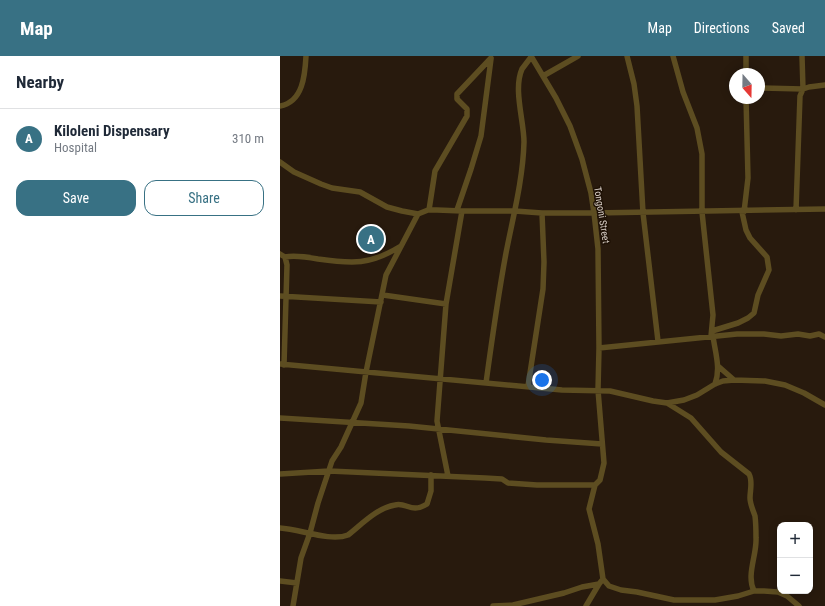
<!DOCTYPE html>
<html lang="en">
<head>
<meta charset="utf-8">
<style>
  :root { --surface:#fff; --page:#f6f6f7; --text:#1f2937; --muted:#747a83; --line:#e0e1e3; --accent:#387184 }
  body { margin:0; font-family:"Roboto Condensed",sans-serif; background:var(--page); color:var(--text) }
  .controls { position:absolute; right:12px; bottom:12px; display:grid; overflow:hidden; border-radius:8px; box-shadow:0 2px 10px #0003 }
  .controls button { width:36px; height:36px; display:grid; place-items:center; padding:0; border:0; border-bottom:1px solid var(--line); background:var(--surface); color:var(--text); font:20px sans-serif }
  .compass { position:absolute; left:449px; top:12px; width:36px; height:36px; border-radius:50%; background:var(--surface); box-shadow:0 2px 10px #0003; rotate:160deg }
  .you { position:absolute; left:262px; top:324px; width:14px; height:14px; margin:-10px; border:3px solid #fff; border-radius:50%; background:#1a73e8; box-shadow:0 0 0 6px #1a73e833 }
  .badge { display:grid; place-items:center; width:26px; height:26px; border-radius:50%; background:var(--accent); color:#fff; font-size:13px; font-weight:700 }
  .pin { position:absolute; translate:-50% -50%; border:2px solid #fff; box-shadow:0 1px 4px #0006 }
  .list { margin:0; padding:0; list-style:none }
  h2 { display:flex; justify-content:space-between; align-items:center; height:52px; margin:0; padding:0 16px; font-size:17px }
  h2 small { font-size:13px; font-weight:400; color:var(--muted) }
  .list li { display:grid; grid-template-columns:26px 1fr auto; gap:12px; align-items:center; box-sizing:border-box; height:60px; padding:0 16px; border-top:1px solid var(--line) }
  .list b { display:block; font-size:15px; white-space:nowrap }
  .list p { margin:0; font-size:13px; white-space:nowrap; color:var(--muted) }
  .list em { font-size:13px; font-style:normal; color:var(--muted) }
  .actions { display:flex; gap:8px; padding:12px 16px }
  .actions a { flex:1; padding:9px 0; border:1px solid var(--accent); border-radius:12px; text-align:center; font-size:14px; color:var(--accent) }
  .actions .main { background:var(--accent); color:#fff }
  .map { position:relative; flex:none; width:545px; height:550px; overflow:hidden }
  header { display:flex; align-items:center; gap:24px; box-sizing:border-box; height:56px; padding:0 20px; background:var(--accent); color:#fff }
  header strong { font-size:19px }
  nav { display:flex; gap:22px; margin-inline-start:auto; font-size:14px }
  main { display:flex }
  aside { flex:1; background:var(--surface) }
  .map>svg:first-child { display:block }
</style>
</head>
<body>
<header>
<strong>Map</strong>
<nav><a>Map</a><a>Directions</a><a>Saved</a></nav>
</header>
<main>
<aside>
<h2>Nearby<small></small></h2>
<ul class="list">
<li><span class="badge">A</span><div><b>Kiloleni Dispensary</b><p>Hospital</p></div><em>310 m</em></li>
</ul>
<div class="actions"><a class="main">Save</a><a>Share</a></div>
</aside>
<div class="map">
<svg width="545" height="550" viewBox="0 0 545 550">
  <rect width="100%" height="100%" fill="#281a0d"/>
  <g fill="none" stroke-linecap="round" stroke-linejoin="round">
    <!-- minor -->
    <path stroke="#5d4d21" stroke-width="5.5" d="M 251,0 L 276,42 L 290,70 L 302,103 L 311,137 L 314,157 L 318,193 L 319,292 L 318,334 L 324,407 L 320,424 L 315,429 L 309,453 L 318,488 L 323,523 L 329,530 L 341,534 L 357,536 L 394,544 L 435,544 L 458,540 L 474,535 L 484,535 L 498,536 L 507,540 L 519,550
      M 347,0 L 354,28 L 357,50 L 363,157 L 378,285
      M 393,0 L 403,36 L 417,72 L 422,98 L 422,156 L 433,259 L 431,280
      M 466,18 L 466,0
      M 263,20 L 298,0
      M 479,32 L 523,33 L 529,31 L 545,29
      M 0,50 C 23,46 25,19 26,0
      M 0,106 L 14,116 L 41,128 L 52,132 L 80,136 L 107,151 L 122,155 L 138,158
      M 149,154 L 155,115 L 187,60 L 187,53 L 177,43 L 177,38 L 211,2
      M 177,154 L 191,113 L 201,80 L 211,3
      M 516,154 L 520,40 L 523,33 L 522,0
      M 464,156 L 468,122 L 466,42
      M 0,198 L 5,201 L 7,209 L 4,309
      M 5,201 C 16,199 27,201 38,203 C 73,208 90,209 121,190
      M 103,239 L 166,248
      M 0,240 L 101,246
      M 432,275 L 458,267 L 468,262 L 474,257 L 478,239 L 489,214 L 487,201 L 470,182 L 466,174 L 462,156
      M 433,280 C 435,296 441,312 435,328
      M 319,292 L 457,278 L 484,278 L 501,280 L 518,278 L 530,280 L 539,278 L 545,281
      M 0,308 L 282,334 L 330,335 L 373,345 L 387,347 L 404,344 L 417,339 L 435,328 L 443,325 L 454,324 L 485,325 L 505,329 L 524,337 L 545,349
      M 438,310 L 454,324
      M 206,327 C 212,283 218,240 226,197 C 233,161 243,123 244,86 C 244,65 233,33 242,13 C 245,9 248,5 251,1
      M 248,330 L 263,233 L 264,206 L 262,157
      M 387,347 L 411,362 L 441,396 L 469,418 C 473,425 470,434 470,442 C 470,448 473,454 475,460 C 476,468 476,475 476,482 C 477,499 466,519 474,535
      M 0,362 L 129,370 L 266,384 L 322,388
      M 0,418 L 49,415 L 205,422 L 222,423 L 228,427 L 257,429 L 315,429
      M 168,420 L 157,365 L 166,248 L 182,155
      M 0,472 C 20,473 50,486 68,479 C 82,468 97,452 115,449 C 127,446 131,458 147,448 L 151,435 L 151,419
      M 0,525 L 17,527
      M 13,550 L 21,502 L 30,477 L 38,447 L 52,405 L 61,391 L 81,347 L 86,316 L 106,219 L 138,158 L 148,154 L 157,154 L 182,155 L 235,155 L 262,157 L 314,157 L 545,153
      M 213,550 L 233,549 L 284,537 L 302,531 L 319,528 L 323,523
      M 306,550 L 319,528"/>
  </g>
  <g text-anchor="middle" dominant-baseline="central" stroke-width="3" stroke-linejoin="round" paint-order="stroke">
    <!-- street labels -->
    <g font-size="10" fill="#ddd3cb" stroke="#1e1105">
      <text transform="translate(322 159) rotate(81)">Tongoni Street</text>
    </g>
  </g>
</svg>
<div class="controls">
<button>+</button>
<button>−</button>
</div>
<svg class="compass" viewBox="-18 -18 36 36"><path d="M0-13l5 13h-10z" fill="#e53935"/><path d="M0 13l5-13h-10z" fill="#747a83"/></svg>
<div class="you"></div>
<div class="pin badge" style="left:91px;top:183px">A</div>
</div>
</main>
</body>
</html>
